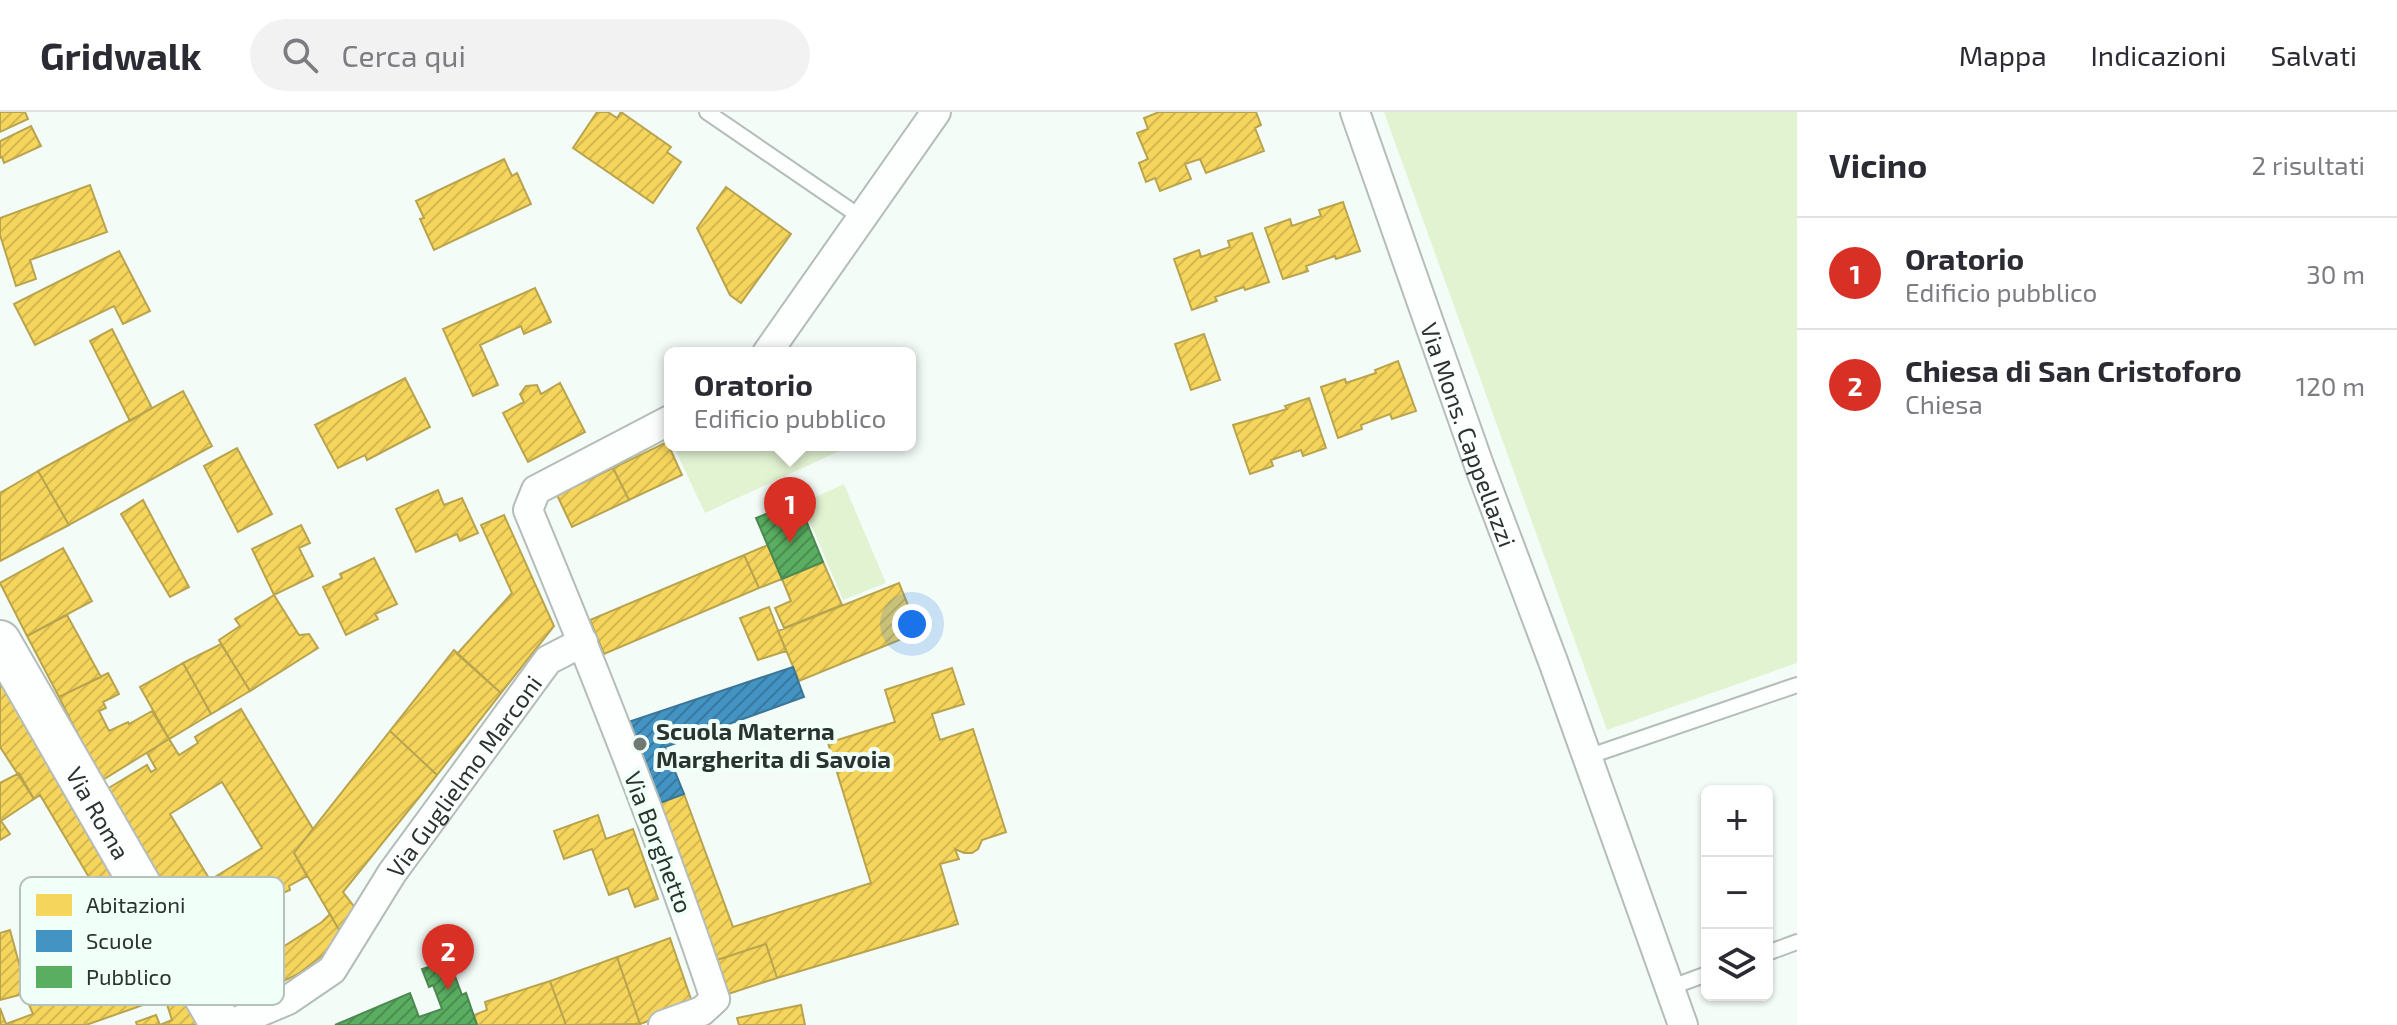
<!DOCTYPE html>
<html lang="it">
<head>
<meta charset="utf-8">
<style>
  :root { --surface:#fff; --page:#f2f2f3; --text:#2b2b33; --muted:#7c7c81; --line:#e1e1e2; --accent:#d93025 }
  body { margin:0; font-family:"Exo 2",sans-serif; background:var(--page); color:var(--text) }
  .controls { position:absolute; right:24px; bottom:24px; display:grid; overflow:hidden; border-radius:12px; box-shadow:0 2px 6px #0004 }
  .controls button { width:72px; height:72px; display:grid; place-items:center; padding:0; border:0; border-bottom:2px solid var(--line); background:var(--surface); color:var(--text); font:40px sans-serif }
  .you { position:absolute; left:912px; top:512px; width:28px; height:28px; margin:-20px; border:6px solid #fff; border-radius:50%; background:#1a73e8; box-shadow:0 0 0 12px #1a73e833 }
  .badge { display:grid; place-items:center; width:52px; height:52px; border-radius:50%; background:var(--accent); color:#fff; font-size:26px; font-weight:700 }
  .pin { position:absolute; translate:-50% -66px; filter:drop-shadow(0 2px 4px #0008) }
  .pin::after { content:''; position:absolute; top:42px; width:28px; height:24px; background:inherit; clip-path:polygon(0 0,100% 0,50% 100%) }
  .popup { position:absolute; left:664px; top:235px; width:252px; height:104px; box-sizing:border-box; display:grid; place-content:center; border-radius:12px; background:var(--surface); filter:drop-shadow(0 2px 6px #0005); font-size:26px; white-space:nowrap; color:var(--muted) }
  .popup b { font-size:30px; color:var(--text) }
  .popup::after { content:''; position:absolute; left:50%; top:100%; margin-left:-16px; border:16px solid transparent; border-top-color:var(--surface) }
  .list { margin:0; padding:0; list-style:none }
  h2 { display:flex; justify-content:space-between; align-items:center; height:104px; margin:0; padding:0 32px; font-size:34px }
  h2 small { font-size:26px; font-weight:400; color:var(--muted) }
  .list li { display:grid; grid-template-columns:52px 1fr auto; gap:24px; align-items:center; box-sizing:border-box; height:112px; padding:0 32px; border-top:2px solid var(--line) }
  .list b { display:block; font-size:30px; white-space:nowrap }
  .list p { margin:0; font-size:26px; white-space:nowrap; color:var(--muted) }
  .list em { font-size:26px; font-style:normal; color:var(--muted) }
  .icon { flex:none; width:44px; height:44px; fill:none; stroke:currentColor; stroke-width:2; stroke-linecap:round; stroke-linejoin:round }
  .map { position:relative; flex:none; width:1797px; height:913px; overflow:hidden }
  header { display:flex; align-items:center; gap:48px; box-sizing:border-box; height:112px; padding:0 40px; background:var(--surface); border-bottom:2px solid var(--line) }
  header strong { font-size:38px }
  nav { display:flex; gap:44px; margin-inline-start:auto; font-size:28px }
  .search { width:560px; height:72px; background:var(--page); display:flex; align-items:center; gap:20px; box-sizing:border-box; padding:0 28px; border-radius:44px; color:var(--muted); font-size:30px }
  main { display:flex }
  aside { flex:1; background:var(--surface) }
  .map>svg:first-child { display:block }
</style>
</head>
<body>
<header>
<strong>Gridwalk</strong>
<div class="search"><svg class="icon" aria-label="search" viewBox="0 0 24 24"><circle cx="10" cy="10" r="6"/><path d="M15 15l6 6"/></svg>Cerca qui</div>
<nav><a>Mappa</a><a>Indicazioni</a><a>Salvati</a></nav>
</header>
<main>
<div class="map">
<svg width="1797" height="913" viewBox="0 0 1797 913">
  <defs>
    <pattern id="homes-hatch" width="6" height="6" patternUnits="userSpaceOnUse" patternTransform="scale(2)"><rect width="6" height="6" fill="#f6d55c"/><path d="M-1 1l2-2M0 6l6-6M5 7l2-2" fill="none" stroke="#d3b750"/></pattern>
    <pattern id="schools-hatch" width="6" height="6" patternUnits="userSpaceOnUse" patternTransform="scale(2)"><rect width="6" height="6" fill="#4393c3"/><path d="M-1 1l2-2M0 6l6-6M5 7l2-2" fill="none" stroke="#38799f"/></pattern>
    <pattern id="public-hatch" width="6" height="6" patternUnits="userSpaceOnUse" patternTransform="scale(2)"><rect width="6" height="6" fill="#5aae61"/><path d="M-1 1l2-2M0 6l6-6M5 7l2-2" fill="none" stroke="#4b8e50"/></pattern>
  </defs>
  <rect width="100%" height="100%" fill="#f4fcf8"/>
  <!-- grass -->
  <path fill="#e2f3d2" d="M 1384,0 L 1797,0 L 1797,551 L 1607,618 Z
    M 673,333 L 852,333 L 705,401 Z
    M 844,372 L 886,471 L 843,488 L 802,391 Z"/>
  <!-- homes -->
  <path fill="url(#homes-hatch)" stroke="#b9a44e" stroke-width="2" fill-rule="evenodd" d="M 0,0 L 25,0 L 28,7 L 0,20 Z
    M 597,0 L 608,0 L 617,6 L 621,0 L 671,35 L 667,40 L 681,50 L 653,91 L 573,36 Z
    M 1159,0 L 1256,0 L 1261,13 L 1255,16 L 1264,39 L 1206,61 L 1200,47 L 1185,52 L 1191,67 L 1160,79 L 1155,66 L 1146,70 L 1139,51 L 1148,47 L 1137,21 L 1148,17 L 1144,6 Z
    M 31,14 L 41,34 L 4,51 L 2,45 L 0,46 L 0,29 Z
    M 504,47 L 512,64 L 517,61 L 531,92 L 434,138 L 420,107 L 424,106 L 416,89 Z
    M 90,73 L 107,120 L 30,148 L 36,167 L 16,174 L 0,123 L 0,106 Z
    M 726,75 L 791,122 L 741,191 L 730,183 L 697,116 Z
    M 1343,90 L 1360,139 L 1336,147 L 1335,144 L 1306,154 L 1308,159 L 1283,167 L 1265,116 L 1290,107 L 1292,114 L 1321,104 L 1319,98 Z
    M 1252,121 L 1269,170 L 1245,178 L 1244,175 L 1215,185 L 1217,189 L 1192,198 L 1174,147 L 1199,138 L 1201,145 L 1230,135 L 1228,129 Z
    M 119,139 L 150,199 L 123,212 L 114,194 L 35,233 L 14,192 Z
    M 535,176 L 551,210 L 524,222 L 521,214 L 480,233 L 498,273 L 473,284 L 443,217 Z
    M 112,217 L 152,296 L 130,309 L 90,229 Z
    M 1204,222 L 1220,268 L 1191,278 L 1175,232 Z
    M 1398,249 L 1416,299 L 1392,307 L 1390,302 L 1361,313 L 1362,317 L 1338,326 L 1321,275 L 1345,267 L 1346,271 L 1376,261 L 1375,258 Z
    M 405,266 L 430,315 L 367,348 L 365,343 L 338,356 L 315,313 Z
    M 560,271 L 585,320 L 528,350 L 503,301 L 524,290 L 520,282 L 526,274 L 537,273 L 541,282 Z
    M 183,279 L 212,334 L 69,413 L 38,359 Z
    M 1309,286 L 1326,336 L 1303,344 L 1301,338 L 1271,348 L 1273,354 L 1250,362 L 1233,313 L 1287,297 L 1285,294 Z
    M 667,330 L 682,363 L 629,388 L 613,356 Z
    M 237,336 L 272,402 L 238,420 L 204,354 Z
    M 613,356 L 629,388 L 572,415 L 557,383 Z
    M 38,359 L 69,413 L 0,449 L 0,381 Z
    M 438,378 L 444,393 L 462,386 L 478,421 L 460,429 L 457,422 L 416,440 L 396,397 Z
    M 143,388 L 189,475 L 170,485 L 121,402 Z
    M 504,403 L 554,514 L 501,581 L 457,542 L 512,481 L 481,413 Z
    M 301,413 L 310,431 L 299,436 L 313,464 L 274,483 L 252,437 Z
    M 768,433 L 782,467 L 759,476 L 744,443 Z
    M 63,436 L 92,489 L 27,524 L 0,471 Z
    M 744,443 L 759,476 L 604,542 L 590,508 Z
    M 374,446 L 397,492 L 375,502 L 378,507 L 346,523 L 323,475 L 342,466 L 340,462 Z
    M 823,450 L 842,493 L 784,516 L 775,496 L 791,489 L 782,467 Z
    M 899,471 L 919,520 L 799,569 L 778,519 Z
    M 274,483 L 299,523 L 309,522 L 318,536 L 250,579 L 219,528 L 240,514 L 235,507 Z
    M 769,495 L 786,539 L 758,548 L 740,506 Z
    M 67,503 L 101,565 L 59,585 L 27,524 Z
    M 221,532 L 250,579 L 211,602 L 183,551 Z
    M 454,538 L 501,581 L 437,663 L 390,619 Z
    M 183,551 L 211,602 L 169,627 L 140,575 Z
    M 0,555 L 143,801 L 118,814 L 40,683 L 34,687 L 0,635 Z
    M 952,556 L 964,592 L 932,602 L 940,628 L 973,617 L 1006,720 L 982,728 L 978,737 L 972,741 L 964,741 L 955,737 L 959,747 L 940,752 L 958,812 L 777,866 L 766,832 L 714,849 L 657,692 L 684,682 L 733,815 L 871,771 L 828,631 L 895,610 L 885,578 Z
    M 108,561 L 119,582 L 103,590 L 106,596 L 99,599 L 109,619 L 128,610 L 129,612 L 152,599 L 169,627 L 101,669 L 59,585 Z
    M 241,597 L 313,717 L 294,741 L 307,764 L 289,774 L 290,778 L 193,820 L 107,677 L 147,653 L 151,660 L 156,657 L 147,641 L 169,627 L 179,643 L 198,631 L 195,625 ZM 222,670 L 262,736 L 210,768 L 170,702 Z
    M 390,619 L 437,663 L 343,780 L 359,801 L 342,823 L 294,741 Z
    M 19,661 L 34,687 L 1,709 L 10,722 L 0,728 L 0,671 Z
    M 598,703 L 606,727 L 633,717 L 658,787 L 635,795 L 628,776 L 609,783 L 592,737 L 564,747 L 554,719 Z
    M 104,790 L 118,814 L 103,822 L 39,844 L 30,816 Z
    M 143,801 L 186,878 L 86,913 L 0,913 L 0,896 L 6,912 L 33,902 L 27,888 L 81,866 L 84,873 L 117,859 L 103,822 Z
    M 330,802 L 342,823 L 323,843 L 298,862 L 282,870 L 280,866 L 239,891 L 193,820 L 221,808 L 224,812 L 244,803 L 267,845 L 322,810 Z
    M 10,818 L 27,881 L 0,888 L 0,821 Z
    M 670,826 L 693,893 L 640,912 L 617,845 Z
    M 766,832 L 777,866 L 725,883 L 714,849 Z
    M 617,845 L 640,912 L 566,913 L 550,869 Z
    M 550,869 L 566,913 L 477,913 L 474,903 L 487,898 L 485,890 Z
    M 186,878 L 198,913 L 137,913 L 136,910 L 156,903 L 160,913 L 172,908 L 165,886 Z
    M 801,893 L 805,913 L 739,913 L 737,906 Z"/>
  <!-- schools -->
  <path fill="url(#schools-hatch)" stroke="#3c7697" stroke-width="2" d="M 793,555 L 804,585 L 665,635 L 684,682 L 657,692 L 625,611 Z"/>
  <!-- public -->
  <path fill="url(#public-hatch)" stroke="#4c8952" stroke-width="2" d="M 798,389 L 823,450 L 782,467 L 756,406 Z
    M 449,848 L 462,883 L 466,881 L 477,913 L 335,913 L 410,881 L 419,905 L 442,897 L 433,873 L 429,875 L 422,857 Z"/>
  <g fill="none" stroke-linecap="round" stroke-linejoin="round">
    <!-- service casing -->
    <g stroke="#b5bdb9" stroke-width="18">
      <path id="service" d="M 707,0 L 862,106
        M 1587,645 L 1797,573
        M 1767,841 L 1797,830
        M 1669,876 L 1707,862"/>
    </g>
    <!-- minor casing -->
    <g stroke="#b5bdb9" stroke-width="32">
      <g id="minor">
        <path id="s1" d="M 1355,0 L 1479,353 L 1554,552 L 1683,913"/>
        <path d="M 767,241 L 936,0"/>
        <path id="s2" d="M 229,913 L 288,888 L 332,858 L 392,761 L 548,548 L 583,530"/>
        <path d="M 663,913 L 702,899 L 715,887 C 660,722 595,559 528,398 L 536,378 L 670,308"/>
      </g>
    </g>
    <!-- secondary casing -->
    <g stroke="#b5bdb9" stroke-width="44">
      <g id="secondary">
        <path id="s3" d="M 0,529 L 221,913"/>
      </g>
    </g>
    <!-- service -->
    <use href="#service" stroke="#fdfffe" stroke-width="14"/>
    <!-- minor -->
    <use href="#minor" stroke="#fdfffe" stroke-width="28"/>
    <!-- secondary -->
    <use href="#secondary" stroke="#fdfffe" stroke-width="40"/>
  </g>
  <!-- markers -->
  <circle fill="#717975" stroke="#f1fff9" stroke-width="3" cx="640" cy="632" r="8"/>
  <g text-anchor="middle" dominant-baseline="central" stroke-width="8" stroke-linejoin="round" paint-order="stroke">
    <!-- street labels -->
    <g font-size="24" fill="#2a332f" stroke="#f1fff9">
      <text stroke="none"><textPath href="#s1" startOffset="342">Via Mons. Cappellazzi</textPath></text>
      <text stroke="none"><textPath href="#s2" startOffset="352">Via Guglielmo Marconi</textPath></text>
      <text stroke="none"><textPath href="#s3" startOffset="198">Via Roma</textPath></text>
      <text transform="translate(659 730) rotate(69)">Via Borghetto</text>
    </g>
    <!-- poi labels -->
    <g font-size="24" font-weight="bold" fill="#2a332f" stroke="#f1fff9" text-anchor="start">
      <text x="656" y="618">Scuola Materna<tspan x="656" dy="28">Margherita di Savoia</tspan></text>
    </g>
  </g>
  <!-- legend -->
  <rect x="20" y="765" width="264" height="128" rx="12" fill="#f1fff9" stroke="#b5c2bc" stroke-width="2"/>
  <rect x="36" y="782" width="36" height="22" fill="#f6d55c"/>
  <rect x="36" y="818" width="36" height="22" fill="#4393c3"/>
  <rect x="36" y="854" width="36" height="22" fill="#5aae61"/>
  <g font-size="22" fill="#2a332f">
    <text x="86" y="801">Abitazioni</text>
    <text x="86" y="837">Scuole</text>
    <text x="86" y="873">Pubblico</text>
  </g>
</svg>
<div class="controls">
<button>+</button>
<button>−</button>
<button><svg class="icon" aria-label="layers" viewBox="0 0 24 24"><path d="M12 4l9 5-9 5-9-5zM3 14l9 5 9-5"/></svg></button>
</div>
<div class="you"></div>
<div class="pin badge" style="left:790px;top:431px">1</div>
<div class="popup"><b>Oratorio</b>Edificio pubblico</div>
<div class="pin badge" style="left:448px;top:878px">2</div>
</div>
<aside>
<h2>Vicino<small>2 risultati</small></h2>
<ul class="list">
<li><span class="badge">1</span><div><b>Oratorio</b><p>Edificio pubblico</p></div><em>30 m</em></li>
<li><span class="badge">2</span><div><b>Chiesa di San Cristoforo</b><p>Chiesa</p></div><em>120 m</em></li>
</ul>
</aside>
</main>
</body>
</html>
